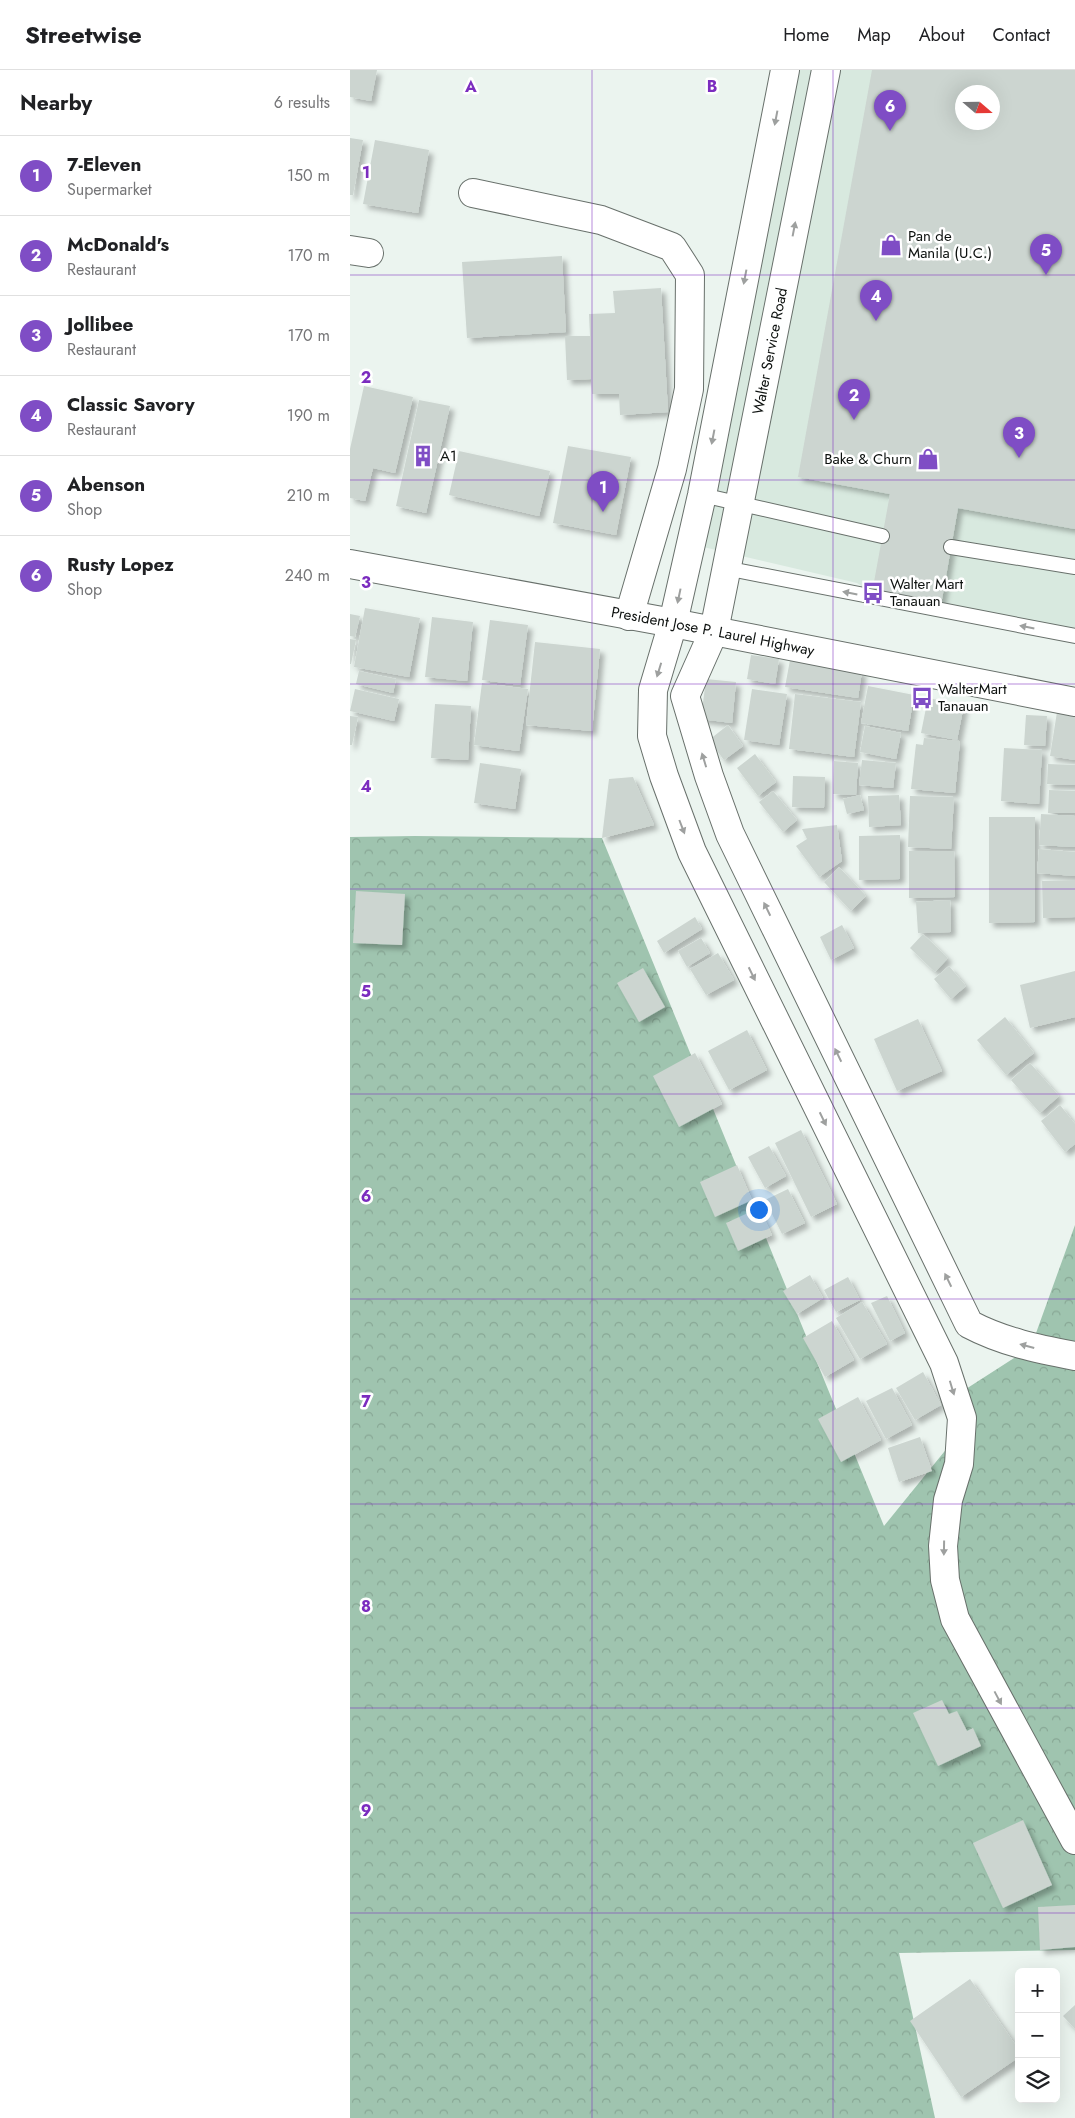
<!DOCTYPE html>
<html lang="en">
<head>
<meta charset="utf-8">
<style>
  :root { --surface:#fff; --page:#f2f2f2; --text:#202124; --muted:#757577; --line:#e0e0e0; --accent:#7f4dc5 }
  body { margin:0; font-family:Jost,sans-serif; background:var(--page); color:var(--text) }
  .controls { position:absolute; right:15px; bottom:15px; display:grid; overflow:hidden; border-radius:8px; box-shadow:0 5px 20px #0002 }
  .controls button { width:45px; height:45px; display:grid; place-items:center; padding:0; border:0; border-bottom:1px solid var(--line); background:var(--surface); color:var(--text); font:25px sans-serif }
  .compass { position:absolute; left:605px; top:15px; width:45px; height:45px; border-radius:50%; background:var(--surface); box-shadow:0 5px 20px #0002; rotate:110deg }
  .you { position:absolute; left:408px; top:1139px; width:18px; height:18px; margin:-12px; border:4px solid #fff; border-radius:50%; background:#1a73e8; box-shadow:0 0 0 8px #1a73e833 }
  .badge { display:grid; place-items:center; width:32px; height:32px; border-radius:50%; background:var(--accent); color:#fff; font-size:16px; font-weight:700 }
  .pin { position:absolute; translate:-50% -41px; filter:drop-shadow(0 1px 2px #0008) }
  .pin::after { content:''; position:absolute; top:26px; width:18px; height:15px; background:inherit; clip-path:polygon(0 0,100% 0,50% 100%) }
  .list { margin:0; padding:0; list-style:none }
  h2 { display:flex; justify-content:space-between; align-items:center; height:65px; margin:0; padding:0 20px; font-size:21px }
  h2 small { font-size:16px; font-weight:400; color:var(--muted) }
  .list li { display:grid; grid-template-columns:32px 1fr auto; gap:15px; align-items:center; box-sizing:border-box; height:80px; padding:0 20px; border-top:1px solid var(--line) }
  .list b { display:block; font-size:19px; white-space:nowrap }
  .list p { margin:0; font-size:16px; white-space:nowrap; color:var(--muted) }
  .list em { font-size:16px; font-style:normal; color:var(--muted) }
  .icon { flex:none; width:28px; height:28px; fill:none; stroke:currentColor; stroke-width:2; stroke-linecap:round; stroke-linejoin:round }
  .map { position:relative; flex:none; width:725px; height:2048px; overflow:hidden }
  header { display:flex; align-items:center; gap:30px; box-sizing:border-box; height:70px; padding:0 25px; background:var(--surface); border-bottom:1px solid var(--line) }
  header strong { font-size:24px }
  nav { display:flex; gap:28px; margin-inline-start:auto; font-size:18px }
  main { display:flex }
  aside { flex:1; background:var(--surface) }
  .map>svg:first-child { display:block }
</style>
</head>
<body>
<header>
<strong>Streetwise</strong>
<nav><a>Home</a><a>Map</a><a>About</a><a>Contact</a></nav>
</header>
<main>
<aside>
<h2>Nearby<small>6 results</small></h2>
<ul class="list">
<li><span class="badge">1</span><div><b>7-Eleven</b><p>Supermarket</p></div><em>150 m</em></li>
<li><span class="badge">2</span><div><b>McDonald's</b><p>Restaurant</p></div><em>170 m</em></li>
<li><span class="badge">3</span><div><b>Jollibee</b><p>Restaurant</p></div><em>170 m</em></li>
<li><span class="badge">4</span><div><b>Classic Savory</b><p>Restaurant</p></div><em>190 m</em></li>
<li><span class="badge">5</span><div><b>Abenson</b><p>Shop</p></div><em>210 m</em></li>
<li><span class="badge">6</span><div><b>Rusty Lopez</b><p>Shop</p></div><em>240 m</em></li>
</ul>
</aside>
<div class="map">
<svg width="725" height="2048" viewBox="0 0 725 2048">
  <defs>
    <pattern id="forest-crowns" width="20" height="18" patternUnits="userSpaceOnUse" patternTransform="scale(1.25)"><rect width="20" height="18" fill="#9fc4af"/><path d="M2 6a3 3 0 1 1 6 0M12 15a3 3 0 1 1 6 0" fill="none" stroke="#88a795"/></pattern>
    <filter id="shadow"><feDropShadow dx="4.5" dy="4.5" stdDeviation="2.5" flood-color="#0004"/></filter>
  </defs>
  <rect width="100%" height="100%" fill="#ebf4ef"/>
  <!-- built -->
  <path fill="#d8e9df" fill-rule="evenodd" d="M 426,0 L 725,0 L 725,562 L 522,523 L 507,513 L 332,472 ZM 612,22 L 642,22 L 642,52 L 612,52 Z"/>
  <!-- forest -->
  <path fill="url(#forest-crowns)" d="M 65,766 L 252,768 L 534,1456 L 611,1361 L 605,1326 L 681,1277 L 725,1155 L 725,1880 L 549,1883 L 585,2048 L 0,2048 L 0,767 Z"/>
  <!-- building -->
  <path fill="#ccd5d0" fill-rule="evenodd" filter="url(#shadow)" d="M 0,0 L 27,0 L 21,31 L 0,27 Z
    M 522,0 L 725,0 L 725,459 L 608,438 L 591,535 L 522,523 L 540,424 L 448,407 ZM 612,22 L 642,22 L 642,52 L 612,52 Z
    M 0,68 L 13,70 L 3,125 L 0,125 Z
    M 25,70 L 79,80 L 68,143 L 13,134 Z
    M 212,186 L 216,262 L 117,268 L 112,192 Z
    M 311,218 L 318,342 L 270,345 L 269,324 L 242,324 L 241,309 L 217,310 L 215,266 L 240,266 L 239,244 L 265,243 L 263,221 Z
    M 14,316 L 63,327 L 45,403 L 23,398 L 15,431 L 0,428 L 0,379 Z
    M 69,330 L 100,336 L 76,443 L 46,436 Z
    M 218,376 L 281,387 L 266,465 L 203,453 Z
    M 109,381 L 200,401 L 189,446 L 99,425 Z
    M 15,538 L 70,548 L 59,607 L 4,597 Z
    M 0,544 L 10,546 L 5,567 L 0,566 Z
    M 82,547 L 123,552 L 117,611 L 75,607 Z
    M 140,550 L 178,555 L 170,615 L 132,610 Z
    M 0,569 L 6,570 L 1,594 L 0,594 Z
    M 185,572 L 250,579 L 242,661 L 176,655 Z
    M 401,585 L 429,589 L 425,614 L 397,609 Z
    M 440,590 L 512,601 L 508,628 L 435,617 Z
    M 9,601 L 46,609 L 43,623 L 6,614 Z
    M 356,609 L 386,612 L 382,653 L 351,649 Z
    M 132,613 L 178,619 L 169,681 L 124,675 Z
    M 518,616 L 564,625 L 558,661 L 511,653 Z
    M 5,619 L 49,629 L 44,651 L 0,641 Z
    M 402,619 L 437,624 L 429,675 L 394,670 Z
    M 445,624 L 511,632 L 504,687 L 439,679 Z
    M 578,628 L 614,635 L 607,670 L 571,663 Z
    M 85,634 L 121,636 L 118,690 L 81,688 Z
    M 707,642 L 725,645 L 725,690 L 700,686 Z
    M 676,645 L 697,646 L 695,676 L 674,675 Z
    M 0,646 L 8,647 L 2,675 L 0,675 Z
    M 378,655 L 393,676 L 374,690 L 359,670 Z
    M 515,656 L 551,663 L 546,689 L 510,682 Z
    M 574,668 L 610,671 L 605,723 L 561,719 L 566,674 L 573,675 Z
    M 654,678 L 692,680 L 689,734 L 651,731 Z
    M 405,684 L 426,712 L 408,726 L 387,698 Z
    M 512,690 L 546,693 L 543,718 L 509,715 Z
    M 484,691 L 508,693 L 506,725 L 483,724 Z
    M 130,693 L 171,699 L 165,739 L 124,733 Z
    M 698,694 L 725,695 L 725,715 L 697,714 Z
    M 443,706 L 475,707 L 474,738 L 442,737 Z
    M 283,707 L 304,755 L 252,768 L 259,709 Z
    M 699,720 L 725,721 L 725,743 L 698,743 Z
    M 423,721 L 447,750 L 433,762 L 409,732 Z
    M 510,725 L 514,740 L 497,744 L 493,729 Z
    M 549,725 L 551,755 L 519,757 L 518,726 Z
    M 560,726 L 604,727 L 601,779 L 558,777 Z
    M 691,744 L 725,746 L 725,777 L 689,775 Z
    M 639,747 L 685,747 L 685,852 L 639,853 Z
    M 487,755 L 492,791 L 469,807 L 446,776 L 457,769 L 452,759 Z
    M 550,765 L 550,809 L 509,810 L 509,766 Z
    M 689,779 L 725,782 L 725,806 L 687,803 Z
    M 559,781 L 604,781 L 605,827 L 559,828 Z
    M 489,797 L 516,826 L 501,841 L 474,812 Z
    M 725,810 L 725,847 L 693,848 L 692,811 Z
    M 6,821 L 55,824 L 52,875 L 3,873 Z
    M 600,830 L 601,862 L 568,863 L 566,832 Z
    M 345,847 L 352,859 L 314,883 L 307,871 Z
    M 492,855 L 504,878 L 481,890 L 470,867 Z
    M 573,864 L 598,888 L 585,902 L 560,878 Z
    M 351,868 L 360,883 L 337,897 L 328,881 Z
    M 368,883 L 384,910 L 356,925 L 340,899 Z
    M 599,896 L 616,916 L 601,929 L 584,909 Z
    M 293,898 L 315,937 L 289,952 L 267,913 Z
    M 725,901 L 725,947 L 680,958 L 670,915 Z
    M 655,947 L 684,983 L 656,1005 L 627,970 Z
    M 568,949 L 592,1001 L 547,1021 L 524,969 Z
    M 397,960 L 417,1000 L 379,1020 L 358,981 Z
    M 345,983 L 372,1034 L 329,1057 L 303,1006 Z
    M 680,993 L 709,1026 L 690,1043 L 661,1010 Z
    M 710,1035 L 725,1054 L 725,1074 L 715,1082 L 691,1051 Z
    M 451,1060 L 487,1134 L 461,1147 L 425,1073 Z
    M 419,1076 L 436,1106 L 415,1118 L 398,1087 Z
    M 387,1095 L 402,1130 L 365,1147 L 350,1112 Z
    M 438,1119 L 455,1153 L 432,1164 L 415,1130 Z
    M 409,1138 L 422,1165 L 388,1181 L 376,1153 Z
    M 460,1205 L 473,1228 L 447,1244 L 433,1221 Z
    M 498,1207 L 510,1230 L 486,1242 L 474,1220 Z
    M 537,1226 L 555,1263 L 540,1271 L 521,1233 Z
    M 512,1232 L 537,1274 L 510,1289 L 486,1248 Z
    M 482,1251 L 504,1290 L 475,1307 L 453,1268 Z
    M 573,1302 L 591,1335 L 565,1350 L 546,1318 Z
    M 542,1318 L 562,1355 L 536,1369 L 516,1331 Z
    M 508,1327 L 531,1370 L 491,1392 L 468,1349 Z
    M 570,1367 L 582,1401 L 549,1412 L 538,1378 Z
    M 592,1630 L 599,1644 L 607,1641 L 617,1661 L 623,1658 L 631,1676 L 588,1696 L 563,1643 Z
    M 673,1750 L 702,1815 L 653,1838 L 623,1773 Z
    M 725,1835 L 725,1877 L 690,1880 L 688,1837 Z
    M 620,1909 L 669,1980 L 669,1987 L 611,2027 L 560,1951 Z
    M 725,1935 L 725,1959 L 713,1946 Z"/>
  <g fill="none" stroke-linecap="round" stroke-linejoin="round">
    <!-- lane casing -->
    <g stroke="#68706b" stroke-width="16">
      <path id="lane" d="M 352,425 L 532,466
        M 601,477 L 725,497
        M 375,498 L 725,566"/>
    </g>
    <!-- street casing -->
    <g stroke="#68706b" stroke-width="30">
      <path id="street" d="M 435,0 L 352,425 L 323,553 L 303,620 L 302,666 L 314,706 L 342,782 L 594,1293 L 612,1348 L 609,1394 L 598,1430 L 593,1476 L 595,1510 L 605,1549 L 725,1770
        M 476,0 L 364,561 L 335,626 L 359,706 L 380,764 L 619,1254 C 653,1272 688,1279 725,1286
        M 123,123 L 251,150 L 322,177 L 340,205 L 339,319 L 322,399 L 279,546
        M 0,180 L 19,183"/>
    </g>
    <!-- highway casing -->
    <g stroke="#68706b" stroke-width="30">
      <g id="highway">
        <path id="s1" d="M 0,494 L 323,553 L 725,632"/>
      </g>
    </g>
    <!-- lane -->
    <use href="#lane" stroke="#fff" stroke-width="14"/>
    <!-- street -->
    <use href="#street" stroke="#fff" stroke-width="28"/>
    <!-- highway -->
    <use href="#highway" stroke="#fff" stroke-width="28"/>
  </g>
  <!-- one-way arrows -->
  <defs><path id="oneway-solid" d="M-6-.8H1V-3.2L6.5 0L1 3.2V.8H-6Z" transform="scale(1.25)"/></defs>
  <g fill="#9ea09f">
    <use href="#oneway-solid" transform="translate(426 48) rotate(101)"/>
    <use href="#oneway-solid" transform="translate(444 159) rotate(-79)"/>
    <use href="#oneway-solid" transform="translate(395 207) rotate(101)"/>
    <use href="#oneway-solid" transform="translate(363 367) rotate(101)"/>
    <use href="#oneway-solid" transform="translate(500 523) rotate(-169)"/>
    <use href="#oneway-solid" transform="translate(329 526) rotate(102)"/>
    <use href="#oneway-solid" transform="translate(677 557) rotate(-169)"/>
    <use href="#oneway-solid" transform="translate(309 600) rotate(107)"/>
    <use href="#oneway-solid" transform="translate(354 690) rotate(-107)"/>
    <use href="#oneway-solid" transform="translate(332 757) rotate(69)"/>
    <use href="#oneway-solid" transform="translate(417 839) rotate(-116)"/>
    <use href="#oneway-solid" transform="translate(402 904) rotate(64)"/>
    <use href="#oneway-solid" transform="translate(488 985) rotate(-116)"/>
    <use href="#oneway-solid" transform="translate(473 1049) rotate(64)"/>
    <use href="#oneway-solid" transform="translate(598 1210) rotate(-116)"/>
    <use href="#oneway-solid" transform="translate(677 1276) rotate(-165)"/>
    <use href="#oneway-solid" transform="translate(602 1318) rotate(73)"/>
    <use href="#oneway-solid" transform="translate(594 1478) rotate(91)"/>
    <use href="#oneway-solid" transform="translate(648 1628) rotate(62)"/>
  </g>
  <!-- grid -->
  <path fill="none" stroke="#7b2cbf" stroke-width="1" stroke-opacity="0.55" d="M 242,0 L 242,2048M 483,0 L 483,2048M 0,205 L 725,205M 0,410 L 725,410M 0,614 L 725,614M 0,819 L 725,819M 0,1024 L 725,1024M 0,1229 L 725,1229M 0,1434 L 725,1434M 0,1638 L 725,1638M 0,1843 L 725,1843"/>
  <!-- icons -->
  <defs>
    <g id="shop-bare" transform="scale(1.725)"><path d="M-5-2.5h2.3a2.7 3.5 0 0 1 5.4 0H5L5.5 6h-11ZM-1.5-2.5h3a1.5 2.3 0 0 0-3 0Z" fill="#7f4dc5" stroke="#fff" stroke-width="2.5" paint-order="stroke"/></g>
    <g id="building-bare" transform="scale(1.725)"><path d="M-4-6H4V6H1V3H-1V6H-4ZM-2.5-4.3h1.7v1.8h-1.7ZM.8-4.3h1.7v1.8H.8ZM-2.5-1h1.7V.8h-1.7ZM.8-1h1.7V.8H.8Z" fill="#7f4dc5" stroke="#fff" stroke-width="2.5" paint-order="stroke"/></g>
    <g id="bus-bare" transform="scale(1.725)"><path d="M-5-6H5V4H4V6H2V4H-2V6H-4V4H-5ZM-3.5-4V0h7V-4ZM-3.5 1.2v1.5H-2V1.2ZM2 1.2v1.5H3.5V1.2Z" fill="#7f4dc5" stroke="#fff" stroke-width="2.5" paint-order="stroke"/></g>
  </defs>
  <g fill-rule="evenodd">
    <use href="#shop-bare" x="541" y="175"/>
    <use href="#building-bare" x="73" y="386"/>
    <use href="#shop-bare" x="578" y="389"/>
    <use href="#bus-bare" x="523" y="523"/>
    <use href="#bus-bare" x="572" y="628"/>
  </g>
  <g text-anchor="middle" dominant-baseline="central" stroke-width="5" stroke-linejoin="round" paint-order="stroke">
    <!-- poi labels -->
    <g font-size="15" fill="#0d110f" stroke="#fff" text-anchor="start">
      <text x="558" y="166">Pan de<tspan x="558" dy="17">Manila (U.C.)</tspan></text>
      <text x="90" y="386">A1</text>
      <text x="562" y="389" text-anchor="end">Bake &amp; Churn</text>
      <text x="540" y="514">Walter Mart<tspan x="540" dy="17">Tanauan</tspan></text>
      <text x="588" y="619">WalterMart<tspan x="588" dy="17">Tanauan</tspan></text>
    </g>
    <!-- street labels -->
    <g font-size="15" fill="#0d110f" stroke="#fff">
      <text transform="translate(420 281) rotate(-79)">Walter Service Road</text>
      <text stroke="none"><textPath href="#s1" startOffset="369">President Jose P. Laurel Highway</textPath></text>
    </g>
  </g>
  <g font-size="16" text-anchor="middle" font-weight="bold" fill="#7b2cbf" stroke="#fff" stroke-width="5" stroke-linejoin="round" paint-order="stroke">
    <text x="121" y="22">A</text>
    <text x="362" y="22">B</text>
    <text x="16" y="108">1</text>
    <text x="16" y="313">2</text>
    <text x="16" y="518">3</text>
    <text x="16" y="722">4</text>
    <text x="16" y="927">5</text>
    <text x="16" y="1132">6</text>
    <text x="16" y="1337">7</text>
    <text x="16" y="1542">8</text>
    <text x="16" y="1746">9</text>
  </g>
</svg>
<div class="controls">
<button>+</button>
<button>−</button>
<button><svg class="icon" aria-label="layers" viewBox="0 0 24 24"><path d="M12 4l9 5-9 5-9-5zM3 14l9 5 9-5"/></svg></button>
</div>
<svg class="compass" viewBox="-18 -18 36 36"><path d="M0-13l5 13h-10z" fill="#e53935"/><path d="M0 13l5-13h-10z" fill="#757577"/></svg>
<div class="you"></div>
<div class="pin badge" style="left:253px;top:442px">1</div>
<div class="pin badge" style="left:504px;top:350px">2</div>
<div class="pin badge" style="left:669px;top:388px">3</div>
<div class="pin badge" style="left:526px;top:251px">4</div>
<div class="pin badge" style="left:696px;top:205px">5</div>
<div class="pin badge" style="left:540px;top:61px">6</div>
</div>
</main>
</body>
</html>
